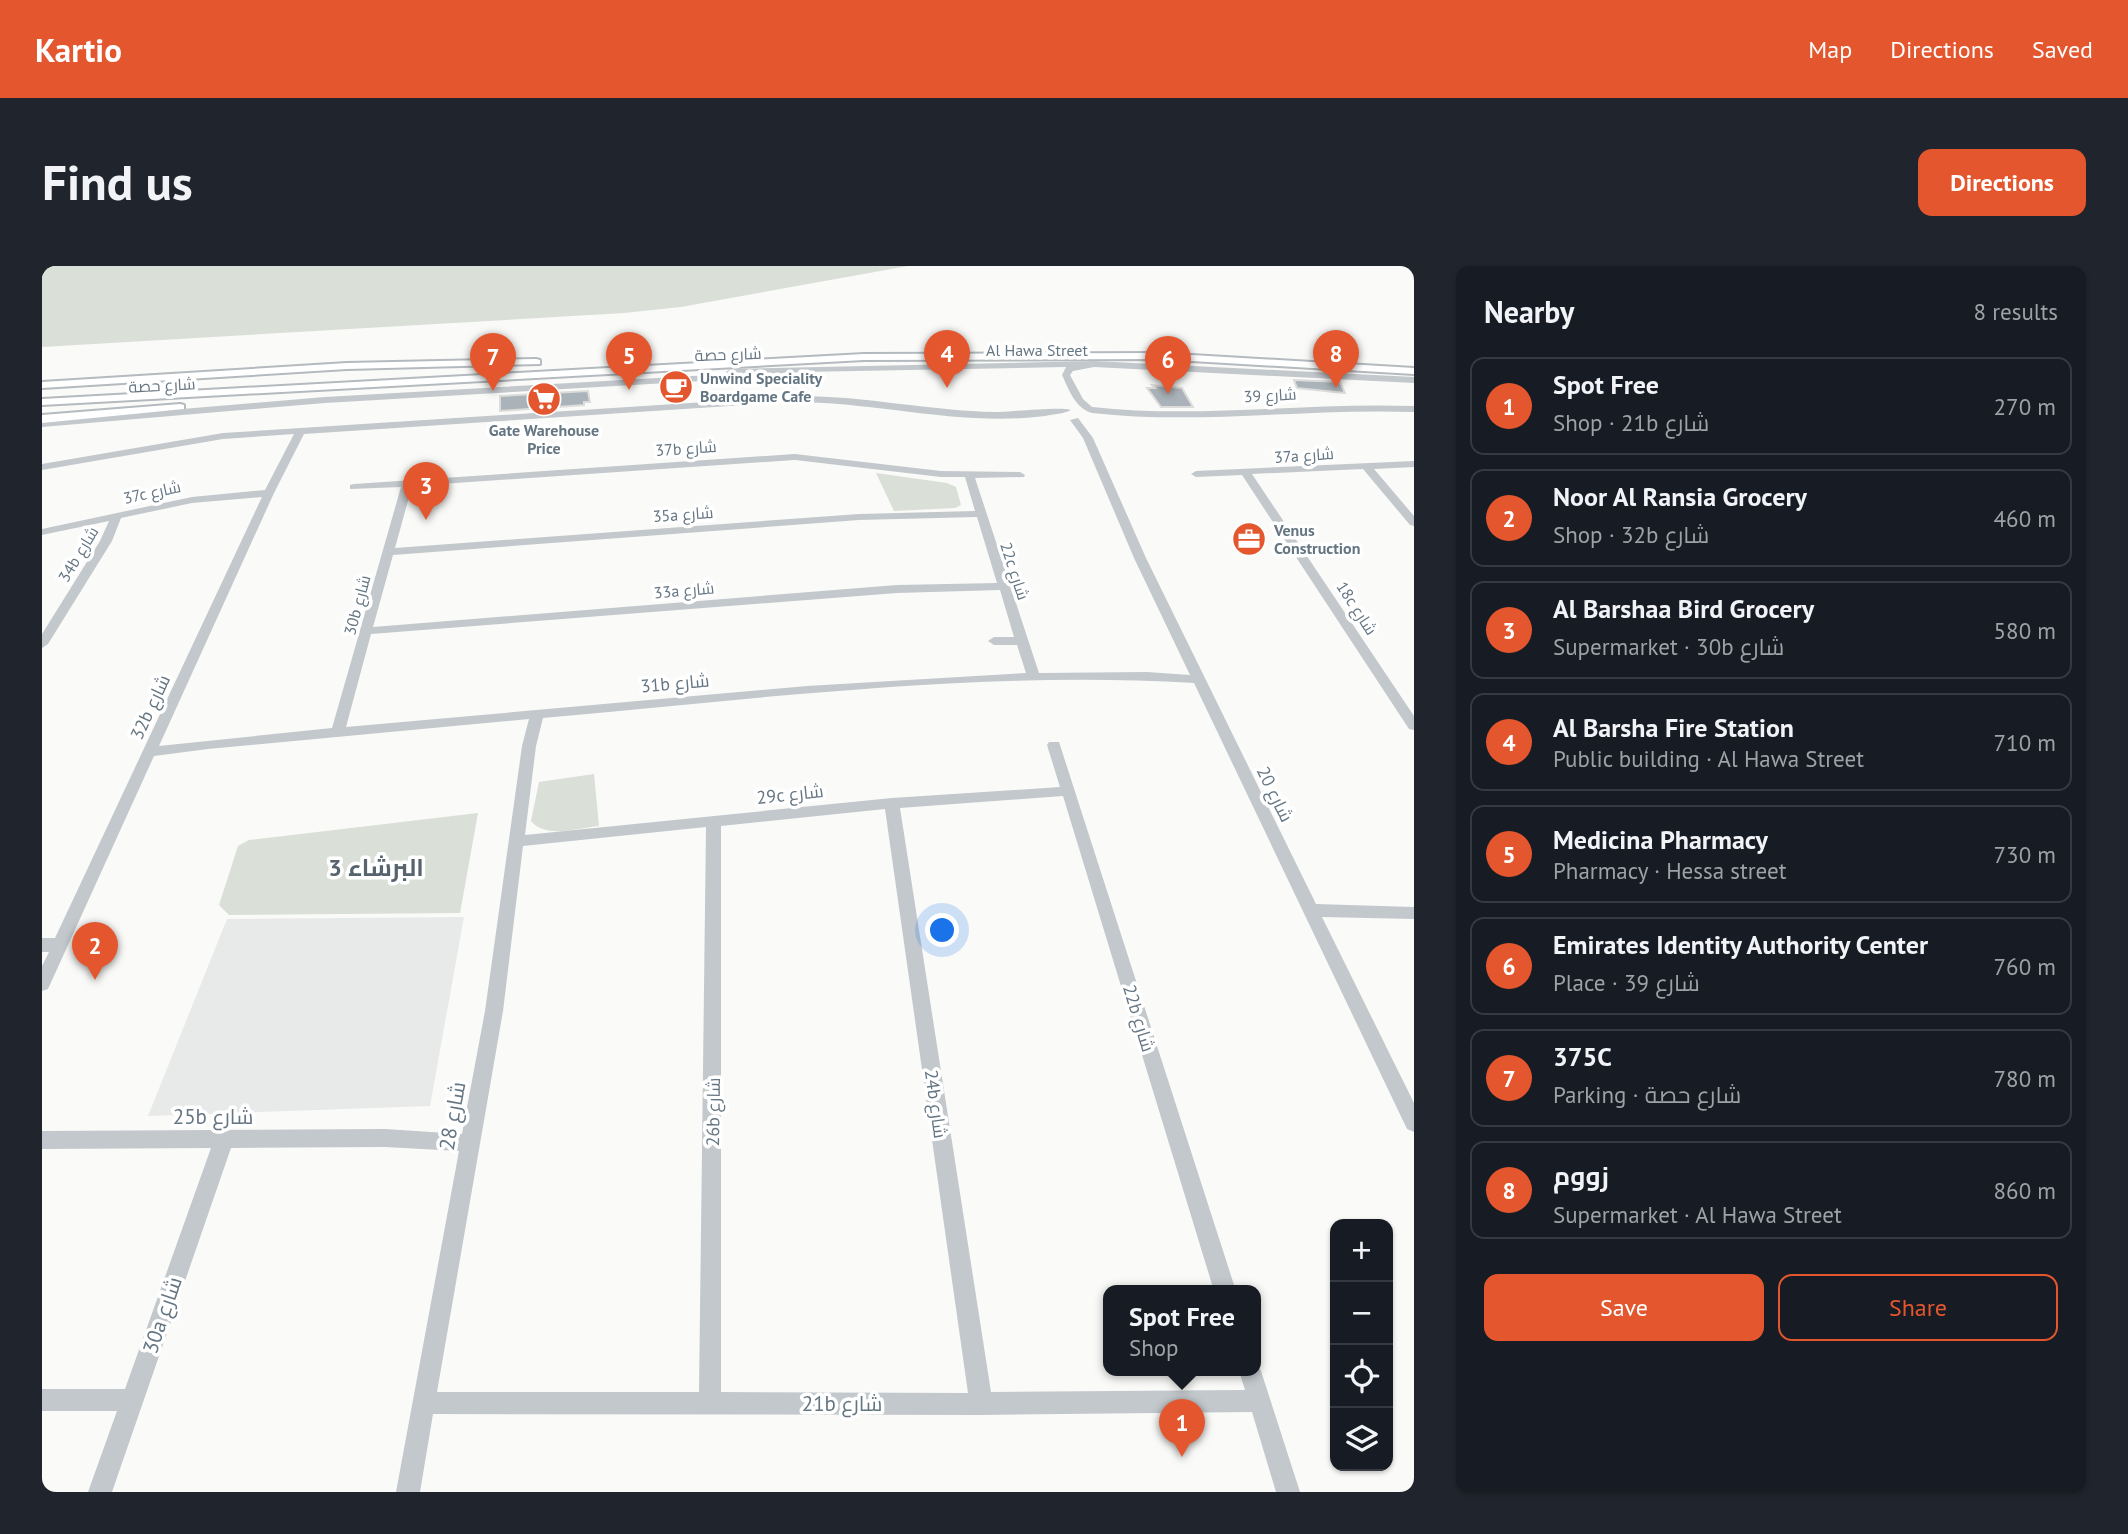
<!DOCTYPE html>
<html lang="en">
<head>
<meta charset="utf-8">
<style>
  :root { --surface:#171b24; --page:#20242c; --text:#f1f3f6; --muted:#9ea1a6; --line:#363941; --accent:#e4572e }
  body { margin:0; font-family:"PT Sans",Cairo,sans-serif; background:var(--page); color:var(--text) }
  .controls { position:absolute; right:21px; bottom:21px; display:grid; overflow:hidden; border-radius:14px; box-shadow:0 2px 5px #0004 }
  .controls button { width:63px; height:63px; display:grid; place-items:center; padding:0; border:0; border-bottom:2px solid var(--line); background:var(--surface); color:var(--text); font:35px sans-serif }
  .you { position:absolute; left:901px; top:665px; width:24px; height:24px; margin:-18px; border:5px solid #fff; border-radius:50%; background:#1a73e8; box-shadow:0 0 0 10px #1a73e833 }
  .badge { display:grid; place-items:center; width:46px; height:46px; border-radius:50%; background:var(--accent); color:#fff; font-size:23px; font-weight:700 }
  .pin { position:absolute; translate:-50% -58px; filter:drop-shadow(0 2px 4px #0008) }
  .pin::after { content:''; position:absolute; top:37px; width:24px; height:21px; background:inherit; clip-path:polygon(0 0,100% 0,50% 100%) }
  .popup { position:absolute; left:1061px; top:1019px; width:158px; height:91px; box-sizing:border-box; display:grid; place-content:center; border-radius:14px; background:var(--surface); filter:drop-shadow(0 2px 5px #0005); font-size:23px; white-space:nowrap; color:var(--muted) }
  .popup b { font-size:26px; color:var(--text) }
  .popup::after { content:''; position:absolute; left:50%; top:100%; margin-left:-14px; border:14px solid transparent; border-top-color:var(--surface) }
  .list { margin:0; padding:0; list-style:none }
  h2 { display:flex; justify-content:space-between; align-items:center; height:91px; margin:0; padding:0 28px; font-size:30px }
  h2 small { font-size:23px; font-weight:400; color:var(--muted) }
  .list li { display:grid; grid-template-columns:46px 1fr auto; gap:21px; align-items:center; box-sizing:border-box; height:98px; margin:0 14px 14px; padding:0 14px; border:2px solid var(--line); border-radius:14px }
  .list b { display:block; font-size:26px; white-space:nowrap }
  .list p { margin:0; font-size:23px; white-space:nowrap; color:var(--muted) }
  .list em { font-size:23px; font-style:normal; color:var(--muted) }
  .actions { display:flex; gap:14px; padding:21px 28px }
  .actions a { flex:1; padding:16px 0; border:2px solid var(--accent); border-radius:14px; text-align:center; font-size:24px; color:var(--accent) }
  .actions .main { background:var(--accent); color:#fff }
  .icon { flex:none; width:38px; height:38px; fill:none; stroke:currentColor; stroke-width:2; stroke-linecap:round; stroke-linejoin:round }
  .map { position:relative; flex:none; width:1372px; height:1226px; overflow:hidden; border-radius:14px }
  header { display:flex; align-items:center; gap:42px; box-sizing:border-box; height:98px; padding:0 35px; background:var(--accent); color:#fff }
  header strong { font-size:33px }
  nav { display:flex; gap:38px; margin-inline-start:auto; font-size:24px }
  .intro { display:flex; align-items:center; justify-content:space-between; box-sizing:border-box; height:168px; padding:0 42px }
  h1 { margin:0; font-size:49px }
  .button { padding:18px 32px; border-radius:14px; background:var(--accent); color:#fff; font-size:24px; font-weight:700 }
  main { display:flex; gap:42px; padding:0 42px }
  aside { flex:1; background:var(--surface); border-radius:14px; box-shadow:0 2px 5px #0004 }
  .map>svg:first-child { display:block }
</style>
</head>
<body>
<header>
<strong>Kartio</strong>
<nav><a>Map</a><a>Directions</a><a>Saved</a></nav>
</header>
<div class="intro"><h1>Find us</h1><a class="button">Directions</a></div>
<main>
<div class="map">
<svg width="1372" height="1226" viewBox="0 0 1372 1226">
  <rect width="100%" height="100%" fill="#fafaf8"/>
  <!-- built -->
  <path fill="#e8e9e9" d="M 422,651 L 388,840 L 106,850 L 185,653 Z"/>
  <!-- green -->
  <path fill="#dadfd7" d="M 0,0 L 866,0 L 639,41 L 582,47 L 0,81 Z
    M 834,207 L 905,217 L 914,221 L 919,239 L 913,242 L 852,245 Z
    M 552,508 L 557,560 C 536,562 504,573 489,555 L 497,516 Z
    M 436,547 L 418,647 L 187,649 L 177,639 L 196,580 L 207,574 Z"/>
  <!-- building -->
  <path fill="#aab3b9" stroke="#dcdcda" stroke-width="2" d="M 1252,114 L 1298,116 L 1303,127 L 1255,122 Z
    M 1110,119 L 1140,122 L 1151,141 L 1119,141 L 1105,122 L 1113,122 Z
    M 546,125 L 548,136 L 542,136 L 542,139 L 458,145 L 458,130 Z"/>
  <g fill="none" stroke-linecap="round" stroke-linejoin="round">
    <!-- major casing -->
    <g stroke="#b5babe" stroke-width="4">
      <path id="major" d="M 1116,87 L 1372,102 L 1372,108 L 1116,93 L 822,94 L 0,139 L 0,133 L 822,88 Z
        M 494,93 L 498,94 L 498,98 L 305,103 L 0,122 L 0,116 L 305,97 Z
        M 138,138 L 142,139 L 142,143 L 0,157 L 0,149 Z"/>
    </g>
    <!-- minor -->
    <path fill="#c3c8cc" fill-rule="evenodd" d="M 1052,95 L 1372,111 L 1372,117 L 1052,101 L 1031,105 L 1028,109 L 1041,133 L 1050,141 C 1158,153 1264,136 1372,140 L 1372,146 C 1264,142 1157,159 1050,147 C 1033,142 1027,124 1020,109 L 1024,101 L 759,106 L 767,110 L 753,117 L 726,113 L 677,114 L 283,137 L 0,161 L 0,155 L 283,131 L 686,108 L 684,106 L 688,103 ZM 731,108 L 755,110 L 752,111 Z
      M 758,130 C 824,130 888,145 954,146 C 967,146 1022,140 1029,144 C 1022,148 1012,148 1003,150 C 918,161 832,135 747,136 L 262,168 L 232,227 L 117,480 L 290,462 L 359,221 L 308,223 L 308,219 L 312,218 L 753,188 L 899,205 L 978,206 L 983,209 L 982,211 L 933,212 L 997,407 L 1105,406 L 1148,409 L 1092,292 L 1041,172 L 1028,154 L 1036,152 L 1051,172 L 1104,292 L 1274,638 L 1372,641 L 1372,653 L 1280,651 L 1372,837 L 1372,866 L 1365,863 L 1152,417 C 935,404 717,433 501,452 L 494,480 L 483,569 L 850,532 L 1018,521 L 1005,479 L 1007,476 L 1017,476 L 1194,1025 L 1172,1025 L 1021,530 L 858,542 L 949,1126 L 1203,1124 L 1197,1105 L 1214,1105 L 1214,1096 L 1219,1105 L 1258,1226 L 1234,1226 L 1210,1146 L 939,1149 L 391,1148 L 378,1226 L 354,1226 L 417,885 L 343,881 L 189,882 L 70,1226 L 46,1226 L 75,1145 L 0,1145 L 0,1123 L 83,1123 L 169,882 L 0,883 L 0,865 L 343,863 L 420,868 L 443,745 L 480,480 L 487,453 L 166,483 L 112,490 L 6,723 L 0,725 L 0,700 L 7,686 L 0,686 L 0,672 L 13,672 L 220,231 L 150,237 L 79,252 L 70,275 L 6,378 L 0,382 L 0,368 L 58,275 L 67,255 L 0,269 L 0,263 L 150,231 L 223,224 L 252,168 L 181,173 L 0,204 L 0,198 L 181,167 ZM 753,194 L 899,211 L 923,211 L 933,245 L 817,248 L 353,282 L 370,220 ZM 935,251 L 955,317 L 855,319 L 331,361 L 351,289 L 817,254 ZM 958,324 L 972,371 L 952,371 L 946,375 L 952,379 L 975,379 L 984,407 L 765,420 L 304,461 L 329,368 L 855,327 ZM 843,543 L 926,1127 L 679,1126 L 679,560 ZM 664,561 L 657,1126 L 395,1126 L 461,745 L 481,580 Z
      M 1372,195 L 1372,201 L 1332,203 L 1372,250 L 1372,260 L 1368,259 L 1321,203 L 1210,208 L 1372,450 L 1372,464 L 1367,463 L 1200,209 L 1154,211 L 1149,208 L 1154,205 Z"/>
    <!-- major -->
    <use href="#major" fill="#fff" fill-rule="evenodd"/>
  </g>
  <!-- icons -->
  <defs>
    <g id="cafe-disc" transform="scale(1.75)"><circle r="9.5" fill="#e4572e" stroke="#fff"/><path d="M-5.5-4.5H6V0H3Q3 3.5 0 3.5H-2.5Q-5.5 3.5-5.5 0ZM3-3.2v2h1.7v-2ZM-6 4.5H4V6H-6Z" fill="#fff"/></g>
    <g id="supermarket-disc" transform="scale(1.75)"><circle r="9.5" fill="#e4572e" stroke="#fff"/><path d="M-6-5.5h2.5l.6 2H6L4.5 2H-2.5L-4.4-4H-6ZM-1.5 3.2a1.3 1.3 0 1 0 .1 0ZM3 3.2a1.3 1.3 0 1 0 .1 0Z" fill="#fff"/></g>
    <g id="office-disc" transform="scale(1.75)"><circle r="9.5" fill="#e4572e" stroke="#fff"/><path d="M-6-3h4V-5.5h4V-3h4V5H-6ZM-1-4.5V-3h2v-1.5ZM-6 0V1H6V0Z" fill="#fff"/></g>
  </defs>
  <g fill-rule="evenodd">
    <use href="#cafe-disc" x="634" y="121"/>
    <use href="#supermarket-disc" x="502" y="133"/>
    <use href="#office-disc" x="1207" y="273"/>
  </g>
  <g text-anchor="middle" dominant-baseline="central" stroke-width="7" stroke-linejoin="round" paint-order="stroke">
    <!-- far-street labels -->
    <g font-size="16" fill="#657683" stroke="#fff">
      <text x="995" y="84">Al Hawa Street</text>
      <text transform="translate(686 88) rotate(-2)">شارع حصة</text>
      <text transform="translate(120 119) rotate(-3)">شارع حصة</text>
      <text transform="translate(1228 129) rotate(-3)">شارع 39</text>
      <text transform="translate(644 182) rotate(-4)">37b شارع</text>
      <text transform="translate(1262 189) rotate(-4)">37a شارع</text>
      <text transform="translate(110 226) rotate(-12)">37c شارع</text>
      <text transform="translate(641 248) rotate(-4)">35a شارع</text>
      <text transform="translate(36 288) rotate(-59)">34b شارع</text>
      <text transform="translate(973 305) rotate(72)">22c شارع</text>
      <text transform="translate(642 324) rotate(-5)">33a شارع</text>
      <text transform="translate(315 339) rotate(-75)">30b شارع</text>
      <text transform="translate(1315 342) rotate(57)">18c شارع</text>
    </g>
    <!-- far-poi labels -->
    <g font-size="16" font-weight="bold" fill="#657683" stroke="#fff" text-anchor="start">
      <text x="658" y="112">Unwind Speciality<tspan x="658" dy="18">Boardgame Cafe</tspan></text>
      <text x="502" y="164" text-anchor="middle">Gate Warehouse<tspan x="502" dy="18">Price</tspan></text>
      <text x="1232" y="264">Venus<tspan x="1232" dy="18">Construction</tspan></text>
    </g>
    <!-- street labels -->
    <g font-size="18" fill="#657683" stroke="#fff">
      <text transform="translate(633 417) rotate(-5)">31b شارع</text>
      <text transform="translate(108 441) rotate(-65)">32b شارع</text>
      <text transform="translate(748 528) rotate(-6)">29c شارع</text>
      <text transform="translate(1233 528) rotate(64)">شارع 20</text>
      <text transform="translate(1097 752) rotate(73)">22b شارع</text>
      <text transform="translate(894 838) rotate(82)">24b شارع</text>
      <text transform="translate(671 846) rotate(-89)">26b شارع</text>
    </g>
    <!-- near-street labels -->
    <g font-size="21" fill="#657683" stroke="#fff">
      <text x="171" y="850">25b شارع</text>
      <text transform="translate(410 850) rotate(-80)">شارع 28</text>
      <text transform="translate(120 1049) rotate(-71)">30a شارع</text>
      <text x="800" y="1137">21b شارع</text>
    </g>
    <!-- district labels -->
    <g font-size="24" font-weight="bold" fill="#57646e" stroke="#fff">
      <text x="334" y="601">البرشاء 3</text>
    </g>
  </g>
</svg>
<div class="controls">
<button>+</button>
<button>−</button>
<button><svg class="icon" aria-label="locate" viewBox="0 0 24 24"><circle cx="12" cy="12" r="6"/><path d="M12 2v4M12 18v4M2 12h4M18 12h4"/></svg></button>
<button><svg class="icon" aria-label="layers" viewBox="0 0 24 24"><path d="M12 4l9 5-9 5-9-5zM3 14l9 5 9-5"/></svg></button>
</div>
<div class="you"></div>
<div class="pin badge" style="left:1140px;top:1191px">1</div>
<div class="popup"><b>Spot Free</b>Shop</div>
<div class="pin badge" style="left:53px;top:714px">2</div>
<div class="pin badge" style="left:384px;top:254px">3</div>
<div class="pin badge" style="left:905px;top:122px">4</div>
<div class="pin badge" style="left:587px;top:124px">5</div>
<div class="pin badge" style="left:1126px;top:128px">6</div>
<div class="pin badge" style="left:451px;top:125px">7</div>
<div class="pin badge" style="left:1294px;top:122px">8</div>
</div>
<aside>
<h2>Nearby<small>8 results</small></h2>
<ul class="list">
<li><span class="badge">1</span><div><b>Spot Free</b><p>Shop · 21b شارع</p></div><em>270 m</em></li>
<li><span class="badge">2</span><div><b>Noor Al Ransia Grocery</b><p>Shop · 32b شارع</p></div><em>460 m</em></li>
<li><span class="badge">3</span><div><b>Al Barshaa Bird Grocery</b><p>Supermarket · 30b شارع</p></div><em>580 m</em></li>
<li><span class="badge">4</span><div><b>Al Barsha Fire Station</b><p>Public building · Al Hawa Street</p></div><em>710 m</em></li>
<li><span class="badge">5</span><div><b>Medicina Pharmacy</b><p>Pharmacy · Hessa street</p></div><em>730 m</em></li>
<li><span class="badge">6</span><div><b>Emirates Identity Authority Center</b><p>Place · شارع 39</p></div><em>760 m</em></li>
<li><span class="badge">7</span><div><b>375C</b><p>Parking · شارع حصة</p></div><em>780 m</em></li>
<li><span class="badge">8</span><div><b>زووم</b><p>Supermarket · Al Hawa Street</p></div><em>860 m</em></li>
</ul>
<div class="actions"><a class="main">Save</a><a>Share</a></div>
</aside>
</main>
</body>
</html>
